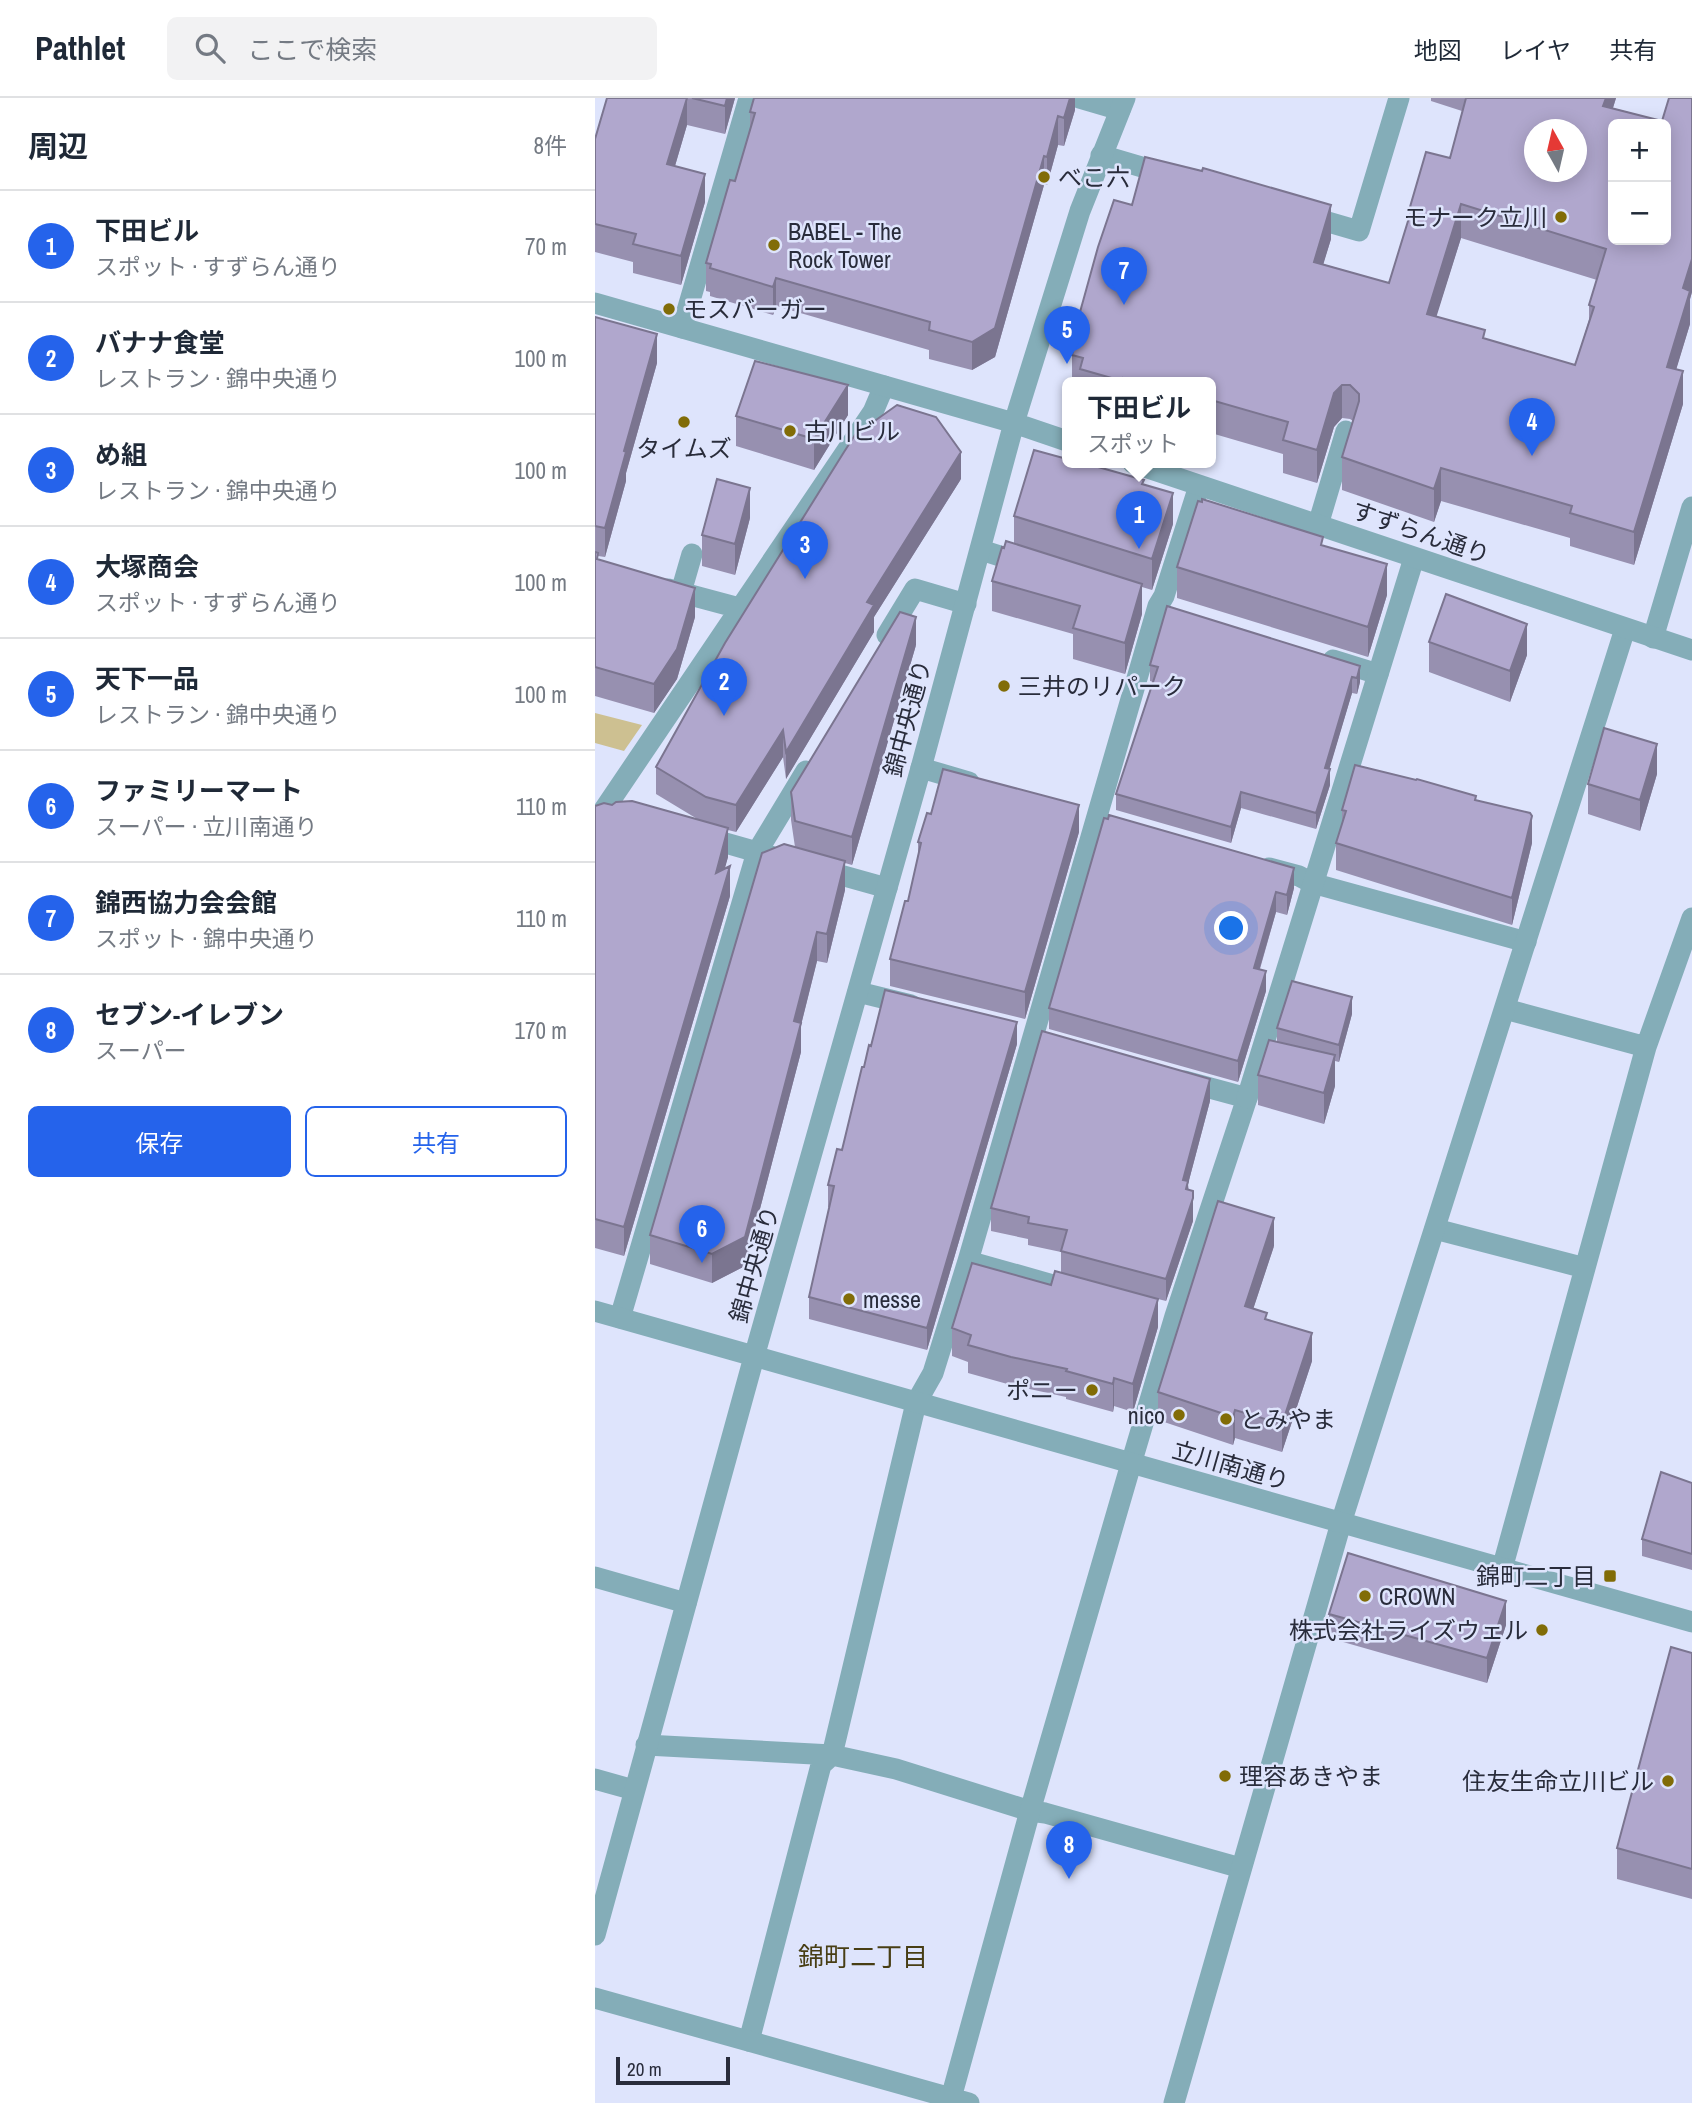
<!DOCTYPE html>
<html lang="ja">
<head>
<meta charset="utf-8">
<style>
  :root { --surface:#fff; --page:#f2f2f3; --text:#1f2937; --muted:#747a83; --line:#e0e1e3; --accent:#2563eb }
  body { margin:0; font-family:"Archivo Narrow","Noto Sans JP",sans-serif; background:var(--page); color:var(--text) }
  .controls { position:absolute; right:21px; top:21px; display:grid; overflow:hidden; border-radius:10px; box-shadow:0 4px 18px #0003 }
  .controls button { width:63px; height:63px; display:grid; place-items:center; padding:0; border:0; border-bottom:2px solid var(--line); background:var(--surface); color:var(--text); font:35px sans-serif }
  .compass { position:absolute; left:929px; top:21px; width:63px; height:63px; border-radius:50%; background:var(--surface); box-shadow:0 4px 18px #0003; rotate:352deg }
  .scale { position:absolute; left:21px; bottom:18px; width:114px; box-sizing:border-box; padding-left:7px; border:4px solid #292c3b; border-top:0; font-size:19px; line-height:24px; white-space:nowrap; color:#292c3b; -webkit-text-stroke:5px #dee4fc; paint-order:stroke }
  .you { position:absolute; left:637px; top:831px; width:24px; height:24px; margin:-18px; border:5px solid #fff; border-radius:50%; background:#1a73e8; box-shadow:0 0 0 10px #1a73e833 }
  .badge { display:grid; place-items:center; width:46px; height:46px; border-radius:50%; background:var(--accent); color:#fff; font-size:23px; font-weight:700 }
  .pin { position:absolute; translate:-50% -58px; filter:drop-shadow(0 2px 4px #0008) }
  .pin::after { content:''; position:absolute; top:37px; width:24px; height:21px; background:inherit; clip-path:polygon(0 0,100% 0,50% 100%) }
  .popup { position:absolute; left:467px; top:279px; width:154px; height:91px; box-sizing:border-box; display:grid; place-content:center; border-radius:10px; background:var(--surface); filter:drop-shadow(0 2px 5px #0005); font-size:23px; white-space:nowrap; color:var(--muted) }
  .popup b { font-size:26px; color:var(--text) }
  .popup::after { content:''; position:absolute; left:50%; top:100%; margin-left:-14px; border:14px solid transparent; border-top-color:var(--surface) }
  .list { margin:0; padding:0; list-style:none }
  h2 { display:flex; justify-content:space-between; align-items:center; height:91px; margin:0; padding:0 28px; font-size:30px }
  h2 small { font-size:23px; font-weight:400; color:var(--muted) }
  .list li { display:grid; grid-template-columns:46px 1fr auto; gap:21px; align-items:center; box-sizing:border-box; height:112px; padding:0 28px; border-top:2px solid var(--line) }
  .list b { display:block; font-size:26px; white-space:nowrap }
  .list p { margin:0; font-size:23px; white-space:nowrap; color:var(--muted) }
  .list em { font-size:23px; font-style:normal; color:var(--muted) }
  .actions { display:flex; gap:14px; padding:21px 28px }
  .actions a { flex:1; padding:16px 0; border:2px solid var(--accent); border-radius:10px; text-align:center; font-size:24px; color:var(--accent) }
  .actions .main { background:var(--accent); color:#fff }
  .icon { flex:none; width:38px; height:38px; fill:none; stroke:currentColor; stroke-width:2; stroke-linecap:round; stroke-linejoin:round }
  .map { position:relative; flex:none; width:1097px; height:2005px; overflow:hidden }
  header { display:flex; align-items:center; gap:42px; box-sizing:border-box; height:98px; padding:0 35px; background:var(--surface); border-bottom:2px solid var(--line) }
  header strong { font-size:33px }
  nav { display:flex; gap:38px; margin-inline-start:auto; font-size:24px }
  .search { width:490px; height:63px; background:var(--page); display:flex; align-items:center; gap:18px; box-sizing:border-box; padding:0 24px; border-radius:10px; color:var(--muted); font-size:26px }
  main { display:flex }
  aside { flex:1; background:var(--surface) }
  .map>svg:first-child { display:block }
</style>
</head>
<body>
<header>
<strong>Pathlet</strong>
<div class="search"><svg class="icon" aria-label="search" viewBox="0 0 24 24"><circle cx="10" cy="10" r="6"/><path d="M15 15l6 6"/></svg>ここで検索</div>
<nav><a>地図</a><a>レイヤ</a><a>共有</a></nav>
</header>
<main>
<aside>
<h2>周辺<small>8件</small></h2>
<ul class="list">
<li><span class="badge">1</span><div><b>下田ビル</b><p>スポット · すずらん通り</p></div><em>70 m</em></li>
<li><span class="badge">2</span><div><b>バナナ食堂</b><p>レストラン · 錦中央通り</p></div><em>100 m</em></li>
<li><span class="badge">3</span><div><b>め組</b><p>レストラン · 錦中央通り</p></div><em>100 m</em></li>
<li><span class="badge">4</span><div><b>大塚商会</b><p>スポット · すずらん通り</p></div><em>100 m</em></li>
<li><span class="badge">5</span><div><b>天下一品</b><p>レストラン · 錦中央通り</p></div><em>100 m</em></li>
<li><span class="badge">6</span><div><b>ファミリーマート</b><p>スーパー · 立川南通り</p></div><em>110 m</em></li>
<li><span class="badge">7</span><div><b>錦西協力会会館</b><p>スポット · 錦中央通り</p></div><em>110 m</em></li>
<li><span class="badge">8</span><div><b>セブン-イレブン</b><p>スーパー</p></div><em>170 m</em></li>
</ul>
<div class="actions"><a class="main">保存</a><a>共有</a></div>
</aside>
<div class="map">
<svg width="1097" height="2005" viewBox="0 0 1097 2005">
  <rect width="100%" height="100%" fill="#dee4fc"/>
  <!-- green -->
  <path fill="#cdc091" d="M 0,615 L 47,627 L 29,653 L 0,645 Z"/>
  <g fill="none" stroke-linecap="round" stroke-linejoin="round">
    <!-- service -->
    <path stroke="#84adb8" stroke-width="21" d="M 506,57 L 574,77
      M 709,117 L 764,133 L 804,0
      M 723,427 L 751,333
      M 386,452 L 430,466
      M 86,494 L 97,456
      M 738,562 L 783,576
      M 326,670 L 374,684
      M 674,770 L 704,778 L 717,785 L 931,844
      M 263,894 L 316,907
      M 910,911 L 1051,949
      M 840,1131 L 990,1170
      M 373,1163 L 483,1194
      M 536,1366 L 580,1218 L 652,1000 L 589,983
      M 907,1471 L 1051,949 L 1097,820
      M 51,1647 L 237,1657 L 301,1671 L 435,1713 L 450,1715 L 646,1770
      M 154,1943 L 226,1667 L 237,1657 L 321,1305 L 338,1275 L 373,1163 L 563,508 L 569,498 L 604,388"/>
    <!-- minor -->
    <path stroke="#84adb8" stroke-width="21" d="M 484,0 L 525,12
      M 87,230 L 154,0
      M 73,491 L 144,510
      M 292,537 L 320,491 L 371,506
      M 1058,540 L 1097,409
      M 0,725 L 278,314 L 289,288
      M 106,738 L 176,758
      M 224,771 L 292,790
      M 652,1000 L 819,460
      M 25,1220 L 162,754 L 211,673
      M 0,1479 L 91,1505
      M 0,1681 L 39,1692
      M 0,1900 L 374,2005
      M 356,2000 L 435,1713 L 536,1366
      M 579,2005 L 746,1425 L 1030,531"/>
    <!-- tertiary -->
    <path stroke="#84adb8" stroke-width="21" d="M 0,205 L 419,325 L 472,343
      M 538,365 L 1097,552
      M 0,1213 L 1097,1524
      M 0,1837 L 159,1259 L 326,670 L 419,325 L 485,113 L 530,0"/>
  </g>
  <!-- wall -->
  <path fill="#9790b0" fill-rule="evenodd" d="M 12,0 L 140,0 L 130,36 L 92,27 L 80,68 L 110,104 L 86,187 L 38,175 L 38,164 L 0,154 L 0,41 Z
    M 480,0 L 480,12 L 469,48 L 463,47 L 452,87 L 449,87 L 400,259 L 377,272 L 334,261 L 334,252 L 181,208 L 178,217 L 115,198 L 115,194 L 111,193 L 111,165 L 140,83 L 155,30 L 155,14 Z
    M 836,0 L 1021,0 L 1018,10 L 1067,23 L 1097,0 L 1097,194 L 1095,201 L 1095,226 L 1081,271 L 1088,306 L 1039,467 L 975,448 L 975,440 L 846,403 L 839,424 L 747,392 L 747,359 L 758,323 L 755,321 L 747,320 L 739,329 L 722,385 L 688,375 L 688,356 L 616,335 L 616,285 L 477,285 L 477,243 L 537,107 L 736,141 L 728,166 L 794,185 L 815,116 L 815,109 L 855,60 L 867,13 L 836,3 ZM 866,140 L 1002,182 L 994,207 L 994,222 L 980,267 L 890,241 L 841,218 Z
    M 0,219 L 62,265 L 31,375 L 31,383 L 10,459 L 3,458 L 3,461 L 100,519 L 82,581 L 59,615 L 0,598 Z
    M 253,317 L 219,372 L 141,348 L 141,318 Z
    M 366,381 L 279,519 L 279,534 L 191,681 L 188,659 L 141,734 L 133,732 L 133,759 L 129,771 L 135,798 L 29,1158 L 0,1150 L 0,708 L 104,722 L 61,696 L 61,669 Z
    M 549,387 L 578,426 L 557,492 L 547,489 L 547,516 L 530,576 L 478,561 L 478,536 L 397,513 L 397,483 L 409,450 L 419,446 L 419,418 Z
    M 155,420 L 140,477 L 107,468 L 107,437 Z
    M 728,447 L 792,497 L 773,559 L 582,500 L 582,469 Z
    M 834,544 L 932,557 L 915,604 L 834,574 Z
    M 321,547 L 257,767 L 250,765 L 250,792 L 232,865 L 222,863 L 206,927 L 206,954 L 150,1168 L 117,1185 L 55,1166 L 55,1137 L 200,749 L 196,722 L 196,694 Z
    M 555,567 L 765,568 L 765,584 L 762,596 L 757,595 L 734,671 L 735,687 L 721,731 L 646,710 L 636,745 L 521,712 L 521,696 L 558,584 L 555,583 Z
    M 1062,676 L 1045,733 L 993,716 L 993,686 Z
    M 881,702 L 937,745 L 917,827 L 741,772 L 741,745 L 747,727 L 747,712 Z
    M 336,716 L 484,734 L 430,921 L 295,888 L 295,861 L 313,803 L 323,757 L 323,744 Z
    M 509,720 L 699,790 L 692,817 L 681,814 L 665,871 L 671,893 L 643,984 L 454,931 L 454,910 Z
    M 757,916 L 744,964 L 740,963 L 740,988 L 729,1026 L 663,1007 L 663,977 L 682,943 L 682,930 Z
    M 422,946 L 332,1252 L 214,1221 L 214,1199 L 234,1109 L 233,1109 L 233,1087 L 247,1052 L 269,969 Z
    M 615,1003 L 593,1086 L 598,1123 L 571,1203 L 563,1201 L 563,1229 L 538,1314 L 519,1308 L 518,1314 L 471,1301 L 471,1299 L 416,1287 L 373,1275 L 373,1264 L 357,1258 L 357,1230 L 456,1187 L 466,1175 L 466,1154 L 433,1147 L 433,1141 L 396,1133 L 396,1110 Z
    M 679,1148 L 658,1211 L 672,1221 L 717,1263 L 687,1354 L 640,1340 L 638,1347 L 563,1322 L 563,1294 Z
    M 1097,1385 L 1097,1472 L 1047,1458 L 1047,1441 Z
    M 734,1516 L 911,1527 L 892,1585 L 734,1540 Z
    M 1097,1555 L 1097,1801 L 1022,1781 L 1022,1750 Z"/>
  <!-- shaded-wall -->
  <path fill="#7b7590" d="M 92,0 L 92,27 L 72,95 L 72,66 Z
    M 132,0 L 140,0 L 130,36 L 130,8 Z
    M 475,0 L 480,0 L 480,12 L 469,48 L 469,20 Z
    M 1011,0 L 1021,0 L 1008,41 L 1008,8 Z
    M 463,18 L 463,47 L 452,87 L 452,59 Z
    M 449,58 L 449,87 L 400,259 L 377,272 L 377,244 Z
    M 110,76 L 110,104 L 86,187 L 86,158 Z
    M 866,106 L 866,140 L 832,249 L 832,216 Z
    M 736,107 L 736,141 L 719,197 L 719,164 Z
    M 1097,161 L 1097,194 L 1095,201 L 1095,226 L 1072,302 L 1072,269 L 1088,190 Z
    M 181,180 L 181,208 L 178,217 L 178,189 Z
    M 62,236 L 62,265 L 31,375 L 31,383 L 10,459 L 10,430 L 29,353 Z
    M 1088,273 L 1088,306 L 1039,467 L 1039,434 Z
    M 253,287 L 253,317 L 219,372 L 219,341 Z
    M 747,287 L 747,320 L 739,329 L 722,385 L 722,352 L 739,295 Z
    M 366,354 L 366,381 L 279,519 L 279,534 L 191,681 L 191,654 L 272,504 Z
    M 846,370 L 846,403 L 839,424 L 839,391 Z
    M 155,390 L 155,420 L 140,477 L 140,446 Z
    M 578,395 L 578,426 L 557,492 L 557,461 Z
    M 792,466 L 792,497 L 773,559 L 773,529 Z
    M 547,486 L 547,516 L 530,576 L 530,545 Z
    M 100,490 L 100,519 L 82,581 L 59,615 L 59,586 Z
    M 321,519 L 321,547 L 257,767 L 257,739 Z
    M 932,526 L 932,557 L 915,604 L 915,573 Z
    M 765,568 L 765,584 L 762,596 L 762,580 Z
    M 757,579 L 757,595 L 730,686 L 730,670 Z
    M 188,632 L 188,659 L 141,734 L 141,707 Z
    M 1062,646 L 1062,676 L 1045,733 L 1045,702 Z
    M 735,671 L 735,687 L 721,731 L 721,715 Z
    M 646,694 L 646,710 L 636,745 L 636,729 Z
    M 484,707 L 484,734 L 430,921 L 430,894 Z
    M 937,718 L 937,745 L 917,827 L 917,800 Z
    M 133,730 L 133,759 L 121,804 L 121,775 Z
    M 250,763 L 250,792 L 232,865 L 232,836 Z
    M 135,768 L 135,798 L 29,1158 L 29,1129 Z
    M 699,770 L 699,790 L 692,817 L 692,797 Z
    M 681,794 L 681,814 L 659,890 L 659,870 Z
    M 222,834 L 222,863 L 206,927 L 206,954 L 150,1168 L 117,1185 L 117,1156 L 199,923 Z
    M 671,873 L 671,893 L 643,984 L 643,963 Z
    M 757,899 L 757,916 L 744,964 L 744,947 Z
    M 422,924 L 422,946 L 332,1252 L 332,1230 Z
    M 740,957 L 740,988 L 729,1026 L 729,995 Z
    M 615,981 L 615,1003 L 593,1086 L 593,1106 L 588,1082 Z
    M 598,1093 L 598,1123 L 571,1203 L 571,1181 Z
    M 679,1120 L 679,1148 L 650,1236 L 650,1208 Z
    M 563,1201 L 563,1229 L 538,1314 L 538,1286 Z
    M 717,1235 L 717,1263 L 687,1354 L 687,1326 Z
    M 519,1280 L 519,1308 L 518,1314 L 518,1286 Z
    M 640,1312 L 640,1340 L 638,1347 L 638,1319 Z
    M 911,1503 L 911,1527 L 892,1585 L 892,1560 Z"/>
  <!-- building -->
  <path fill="#b0a7cd" stroke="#7b7590" stroke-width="2" fill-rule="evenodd" d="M 12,0 L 92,0 L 72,66 L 110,76 L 86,158 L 38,146 L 41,136 L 0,126 L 0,41 Z
    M 97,0 L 132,0 L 130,8 Z
    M 159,0 L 475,0 L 469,20 L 463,18 L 452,59 L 449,58 L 400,230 L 377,244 L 334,232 L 335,224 L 181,180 L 178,189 L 115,170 L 116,166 L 111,165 L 135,82 L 140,83 L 160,15 L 155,14 Z
    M 871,0 L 1011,0 L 1008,8 L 1067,23 L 1074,0 L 1097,0 L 1097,161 L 1088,190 L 1095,193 L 1072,269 L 1088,273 L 1039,434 L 975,415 L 977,408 L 846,370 L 839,391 L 747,359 L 764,303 L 764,296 L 755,287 L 747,287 L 739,295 L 722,352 L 688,342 L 693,324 L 616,302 L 616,285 L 555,285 L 550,283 L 549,285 L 547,285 L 528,280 L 527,283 L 485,271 L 488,260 L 477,257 L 480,244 L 477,243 L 503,149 L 519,102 L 537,107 L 550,59 L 607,73 L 608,70 L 736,107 L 719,164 L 794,185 L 817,110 L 815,109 L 831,54 L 855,60 ZM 1018,26 L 1071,26 L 1071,142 L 1018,142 ZM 940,32 L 982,32 L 982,74 L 940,74 ZM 866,106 L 1011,151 L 994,207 L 999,209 L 980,267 L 888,240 L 890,232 L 832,216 Z
    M 0,219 L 62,236 L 29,353 L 31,354 L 10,430 L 0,428 Z
    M 160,263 L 253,287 L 219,341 L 141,318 Z
    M 302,307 L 341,319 L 366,354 L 272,504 L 279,507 L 191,654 L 188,632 L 141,707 L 111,699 L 61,669 L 130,545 L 249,354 L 260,337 Z
    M 439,352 L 472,361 L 472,365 L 489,365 L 549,382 L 547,386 L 578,395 L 557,461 L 419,418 Z
    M 122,381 L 155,390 L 140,446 L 107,437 Z
    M 607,401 L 728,439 L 726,447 L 792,466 L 773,529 L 582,469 L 603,403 L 607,404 Z
    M 411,443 L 547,486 L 530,545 L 478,530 L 485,508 L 397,483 L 407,449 L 409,450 Z
    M 0,454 L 3,455 L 2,461 L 100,490 L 82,551 L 59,586 L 0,569 Z
    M 851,496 L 932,526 L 915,573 L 834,544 Z
    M 572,508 L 765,568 L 762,580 L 757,579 L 730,670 L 735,671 L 721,715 L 646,694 L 636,729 L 521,696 L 563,569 L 555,567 Z
    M 305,514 L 321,519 L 257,739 L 200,723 L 196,694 Z
    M 1009,630 L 1062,646 L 1045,702 L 993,686 Z
    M 760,667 L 821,682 L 822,681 L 881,698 L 880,702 L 935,715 L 937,718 L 917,800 L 741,745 L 751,713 L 747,712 Z
    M 348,671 L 484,707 L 430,894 L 295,861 L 310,803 L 313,803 L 326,745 L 323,744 L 332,715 L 336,716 Z
    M 37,703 L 133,730 L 121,775 L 135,768 L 29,1129 L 0,1121 L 0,708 L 9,705 L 17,707 L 21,704 Z
    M 514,717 L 699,770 L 692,797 L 681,794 L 659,870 L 671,873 L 643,963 L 454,910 L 509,720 L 513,721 Z
    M 189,746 L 250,763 L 232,836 L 222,834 L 199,923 L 206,925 L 150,1139 L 117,1156 L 55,1137 L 167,755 Z
    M 697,883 L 757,899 L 744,947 L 682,930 Z
    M 290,892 L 422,924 L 332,1230 L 214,1199 L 239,1088 L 233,1087 L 242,1051 L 247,1052 L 267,969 L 269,969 L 274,947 L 276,948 Z
    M 447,933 L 615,981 L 588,1082 L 593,1083 L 591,1091 L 598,1093 L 598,1100 L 571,1181 L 466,1153 L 472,1132 L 433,1125 L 434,1119 L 396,1110 Z
    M 674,942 L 740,957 L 729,995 L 663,977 Z
    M 623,1103 L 679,1120 L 650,1208 L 672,1215 L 670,1221 L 717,1235 L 687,1326 L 640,1312 L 638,1319 L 563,1294 Z
    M 377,1165 L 456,1187 L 460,1173 L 563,1201 L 538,1286 L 519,1280 L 518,1286 L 471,1273 L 472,1271 L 416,1259 L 373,1247 L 376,1237 L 357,1230 Z
    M 1066,1374 L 1097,1385 L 1097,1456 L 1047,1441 Z
    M 753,1455 L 911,1503 L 892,1560 L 734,1516 Z
    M 1076,1549 L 1097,1555 L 1097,1771 L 1022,1750 Z"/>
  <!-- markers -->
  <g fill="#816c07" stroke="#dee4fc" stroke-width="2.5">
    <circle cx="449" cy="79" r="7"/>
    <circle cx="966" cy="119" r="7"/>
    <circle cx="179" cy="147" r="7"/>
    <circle cx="74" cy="211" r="7"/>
    <circle cx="89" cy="324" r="7"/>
    <circle cx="195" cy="333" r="7"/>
    <circle cx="409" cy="588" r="7"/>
    <circle cx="254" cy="1201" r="7"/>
    <circle cx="497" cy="1292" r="7"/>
    <circle cx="584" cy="1317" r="7"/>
    <circle cx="631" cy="1321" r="7"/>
    <rect x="1008" y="1471" width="14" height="14" rx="3.5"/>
    <circle cx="770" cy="1498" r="7"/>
    <circle cx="947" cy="1532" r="7"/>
    <circle cx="630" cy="1678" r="7"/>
    <circle cx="1073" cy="1683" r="7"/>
  </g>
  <g text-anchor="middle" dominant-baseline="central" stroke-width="5" stroke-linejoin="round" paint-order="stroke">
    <!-- poi labels -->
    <g font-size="24" fill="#292c3b" stroke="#dee4fc" text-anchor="start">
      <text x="463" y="79">べこ六</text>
      <text x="952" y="119" text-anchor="end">モナーク立川</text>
      <text x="193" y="133">BABEL - The<tspan x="193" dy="28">Rock Tower</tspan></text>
      <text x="88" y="211">モスバーガー</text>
      <text x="209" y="333">古川ビル</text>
      <text x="89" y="350" text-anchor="middle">タイムズ</text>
      <text x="423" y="588">三井のリパーク</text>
      <text x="268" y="1201">messe</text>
      <text x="483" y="1292" text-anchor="end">ポニー</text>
      <text x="570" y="1317" text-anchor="end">nico</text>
      <text x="645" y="1321">とみやま</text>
      <text x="1001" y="1478" text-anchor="end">錦町二丁目</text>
      <text x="784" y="1498">CROWN</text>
      <text x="933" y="1532" text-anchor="end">株式会社ライズウェル</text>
      <text x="644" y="1678">理容あきやま</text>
      <text x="1059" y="1683" text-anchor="end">住友生命立川ビル</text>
    </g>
    <!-- street labels -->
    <g font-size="24" fill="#292c3b" stroke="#dee4fc">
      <text transform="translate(826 434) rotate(19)">すずらん通り</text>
      <text transform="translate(312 620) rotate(-75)">錦中央通り</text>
      <text transform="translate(159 1166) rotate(-74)">錦中央通り</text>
      <text transform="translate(636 1367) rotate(16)">立川南通り</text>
    </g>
    <!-- neighbourhood labels -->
    <g font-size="26" fill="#483e14" stroke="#dee4fc">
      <text x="268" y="1858">錦町二丁目</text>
    </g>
  </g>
</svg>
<div class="controls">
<button>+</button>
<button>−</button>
</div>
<svg class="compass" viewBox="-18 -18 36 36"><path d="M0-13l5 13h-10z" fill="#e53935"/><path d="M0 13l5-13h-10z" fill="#747a83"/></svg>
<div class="scale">20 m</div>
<div class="you"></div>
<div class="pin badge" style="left:544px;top:451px">1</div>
<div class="popup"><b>下田ビル</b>スポット</div>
<div class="pin badge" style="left:129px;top:618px">2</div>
<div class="pin badge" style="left:210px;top:481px">3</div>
<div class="pin badge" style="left:937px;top:358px">4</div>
<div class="pin badge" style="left:472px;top:266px">5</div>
<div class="pin badge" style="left:107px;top:1165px">6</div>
<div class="pin badge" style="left:529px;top:207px">7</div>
<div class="pin badge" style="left:474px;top:1781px">8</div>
</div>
</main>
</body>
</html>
